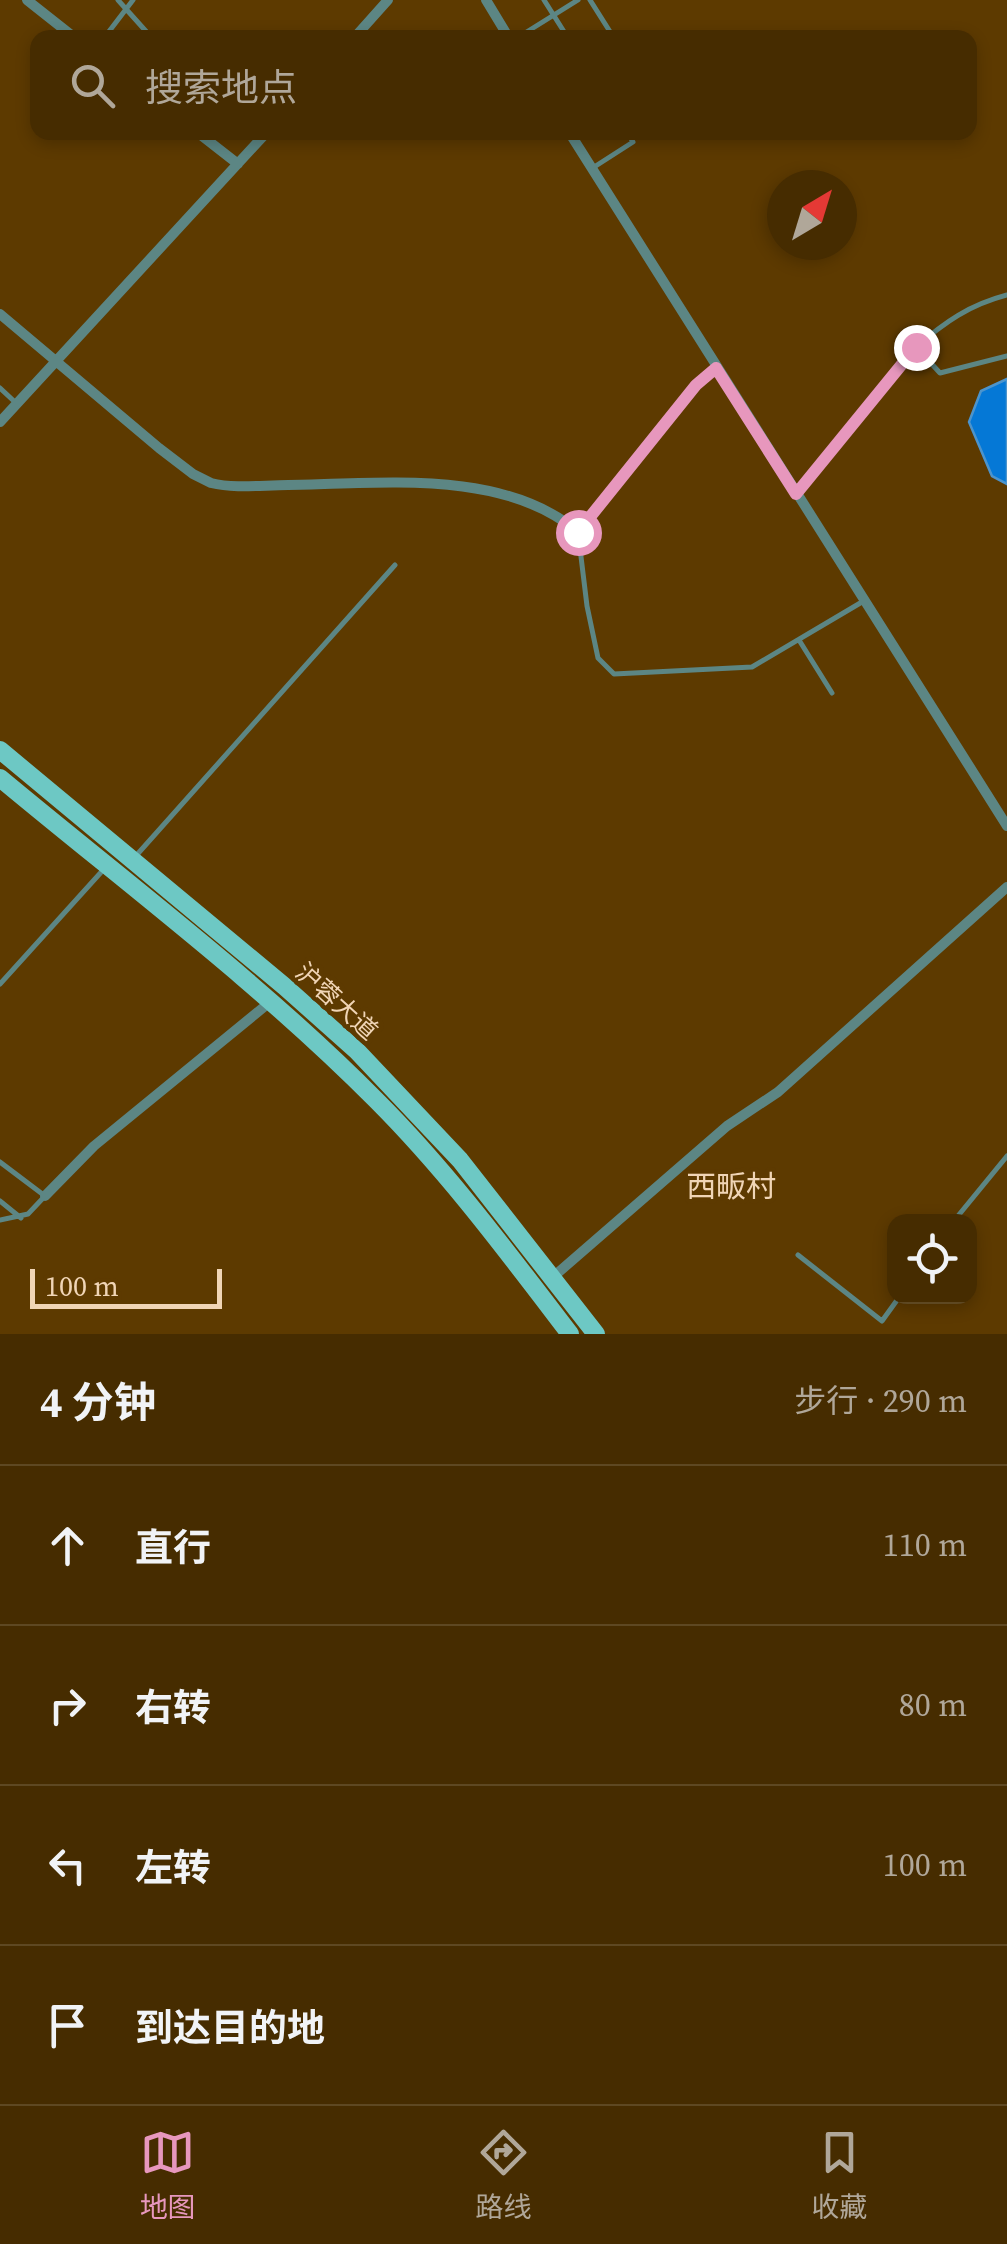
<!DOCTYPE html>
<html lang="zh">
<head>
<meta charset="utf-8">
<style>
  :root { --surface:#462c00; --page:#4d340a; --text:#f1f3f6; --muted:#b0a799; --line:#5e4822; --accent:#e797bd }
  body { margin:0; font-family:"Source Serif 4","Noto Sans SC",serif; background:var(--page); color:var(--text) }
  .controls { position:absolute; right:30px; bottom:30px; display:grid; overflow:hidden; border-radius:20px; box-shadow:0 5px 15px #0003 }
  .controls button { width:90px; height:90px; display:grid; place-items:center; padding:0; border:0; border-bottom:2px solid var(--line); background:var(--surface); color:var(--text); font:50px sans-serif }
  .compass { position:absolute; left:767px; top:170px; width:90px; height:90px; border-radius:50%; background:var(--surface); box-shadow:0 5px 15px #0003; rotate:38deg }
  .scale { position:absolute; left:30px; bottom:25px; width:192px; box-sizing:border-box; padding-left:10px; border:5px solid #f0d5b6; border-top:0; font-size:28px; line-height:35px; white-space:nowrap; color:#f0d5b6; -webkit-text-stroke:8px #5d3a00; paint-order:stroke }
  .stop { position:absolute; width:30px; height:30px; margin:-22px; border:8px solid #e797bd; border-radius:50%; background:#fff }
  .stop.end { background:#e797bd; border-color:#fff; box-shadow:0 2px 10px #0008 }
  .list { margin:0; padding:0; list-style:none }
  h2 { display:flex; justify-content:space-between; align-items:center; height:130px; margin:0; padding:0 40px; font-size:42px }
  h2 small { font-size:32px; font-weight:400; color:var(--muted) }
  .list li { display:grid; grid-template-columns:65px 1fr auto; gap:30px; align-items:center; box-sizing:border-box; height:160px; padding:0 40px; border-top:2px solid var(--line) }
  .list b { display:block; font-size:38px; white-space:nowrap }
  .list em { font-size:32px; font-style:normal; color:var(--muted) }
  .icon { flex:none; width:55px; height:55px; fill:none; stroke:currentColor; stroke-width:2; stroke-linecap:round; stroke-linejoin:round }
  .map { position:relative; flex:none; width:1007px; height:1334px; overflow:hidden }
  .search { position:absolute; background:var(--surface); box-shadow:0 5px 15px #0003; left:30px; right:30px; top:30px; height:110px; display:flex; align-items:center; gap:25px; box-sizing:border-box; padding:0 35px; border-radius:20px; color:var(--muted); font-size:38px }
  .sheet { height:770px; background:var(--surface) }
  nav { display:flex; justify-content:space-around; align-items:center; box-sizing:border-box; height:140px; border-top:2px solid var(--line); background:var(--surface); font-size:28px; color:var(--muted) }
  nav a { display:grid; justify-items:center; gap:5px }
  nav .on { color:var(--accent) }
  .map>svg:first-child { display:block }
</style>
</head>
<body>
<div class="map">
<svg width="1007" height="1334" viewBox="0 0 1007 1334">
  <rect width="100%" height="100%" fill="#5d3a00"/>
  <!-- water -->
  <path fill="#0578d6" stroke="#4c94cc" stroke-width="2.5" d="M 1007,379 L 1007,484 L 992,476 L 969,422 L 981,391 Z"/>
  <g fill="none" stroke-linecap="round" stroke-linejoin="round">
    <!-- service -->
    <path stroke="#5c8684" stroke-width="5" d="M 118,0 L 152,38
      M 544,0 L 568,38
      M 590,0 L 614,38
      M 104,38 L 133,0
      M 517,38 L 578,0
      M 591,169 L 633,142 L 627,132
      M 916,347 C 945,322 969,305 1007,295
      M 0,388 L 16,403
      M 798,491 L 916,347 L 940,373 L 1007,356
      M 578,532 L 587,606 L 598,658 L 614,674 L 752,667 L 862,602
      M 799,640 L 832,693
      M 134,858 L 395,565
      M 0,984 L 104,869
      M 0,1162 L 45,1196 L 28,1214 L 0,1220
      M 0,1201 L 21,1218
      M 953,1222 L 1007,1156
      M 798,1255 L 882,1321 L 900,1296"/>
    <!-- minor -->
    <path stroke="#5c8684" stroke-width="10" d="M 27,0 L 75,38
      M 486,0 L 509,38
      M 354,38 L 388,0
      M 197,132 L 238,164
      M 569,132 L 1007,826
      M 0,314 L 159,448 L 193,474 L 211,483 C 235,489 263,485 288,485 C 380,484 503,468 578,532 L 696,385 L 716,368
      M 0,422 L 267,132
      M 45,1196 L 94,1146 L 270,1002
      M 553,1277 L 727,1126 L 778,1092 L 1007,887"/>
    <!-- primary -->
    <path stroke="#6dc8c4" stroke-width="18" d="M 0,750 L 284,986 L 357,1051 L 460,1160 L 596,1334
      M 0,778 C 126,883 260,983 376,1100 C 448,1172 508,1253 570,1334"/>
  </g>
  <g fill="none" stroke-linecap="round" stroke-linejoin="round">
    <!-- route -->
    <path stroke="#e797bd" stroke-width="12" d="M 578,532 L 696,385 L 716,368 L 796,494 L 916,347"/>
  </g>
  <g text-anchor="middle" dominant-baseline="central" stroke-width="9" stroke-linejoin="round" paint-order="stroke">
    <!-- street labels -->
    <g font-size="25" fill="#f0d5b6" stroke="#5d3a00">
      <text transform="translate(337 1001) rotate(42)">沪蓉大道</text>
    </g>
    <!-- quarter labels -->
    <g font-size="30" fill="#f0d5b6" stroke="#5d3a00">
      <text x="731" y="1186">西畈村</text>
    </g>
  </g>
</svg>
<div class="controls">
<button><svg class="icon" aria-label="locate" viewBox="0 0 24 24"><circle cx="12" cy="12" r="6"/><path d="M12 2v4M12 18v4M2 12h4M18 12h4"/></svg></button>
</div>
<svg class="compass" viewBox="-18 -18 36 36"><path d="M0-13l5 13h-10z" fill="#e53935"/><path d="M0 13l5-13h-10z" fill="#b0a799"/></svg>
<div class="scale">100 m</div>
<div class="stop" style="left:578px;top:532px"></div>
<div class="stop end" style="left:916px;top:347px"></div>
<div class="search"><svg class="icon" aria-label="search" viewBox="0 0 24 24"><circle cx="10" cy="10" r="6"/><path d="M15 15l6 6"/></svg>搜索地点</div>
</div>
<section class="sheet">
<h2>4 分钟<small>步行 · 290 m</small></h2>
<ul class="list">
<li><svg class="icon" aria-label="ahead" viewBox="0 0 24 24"><path d="M12 20V5M6 11l6-6 6 6"/></svg><div><b>直行</b></div><em>110 m</em></li>
<li><svg class="icon" aria-label="right" viewBox="0 0 24 24"><path d="M7 20v-9h11M14 6l5 5-5 5"/></svg><div><b>右转</b></div><em>80 m</em></li>
<li><svg class="icon" aria-label="left" viewBox="0 0 24 24"><path d="M17 20v-9H6M10 6l-5 5 5 5"/></svg><div><b>左转</b></div><em>100 m</em></li>
<li><svg class="icon" aria-label="arrive" viewBox="0 0 24 24"><path d="M6 21V4h12l-3 4 3 4H6"/></svg><div><b>到达目的地</b></div></li>
</ul>
</section>
<nav>
<a class="on"><svg class="icon" aria-label="map" viewBox="0 0 24 24"><path d="M3 6l6-2 6 2 6-2v14l-6 2-6-2-6 2zM9 4v14M15 6v14"/></svg>地图</a>
<a><svg class="icon" aria-label="directions" viewBox="0 0 24 24"><path d="M12 3l9 9-9 9-9-9zM9 14v-3h6M13 9l2 2-2 2"/></svg>路线</a>
<a><svg class="icon" aria-label="saved" viewBox="0 0 24 24"><path d="M7 4h10v16l-5-4-5 4z"/></svg>收藏</a>
</nav>
</body>
</html>
